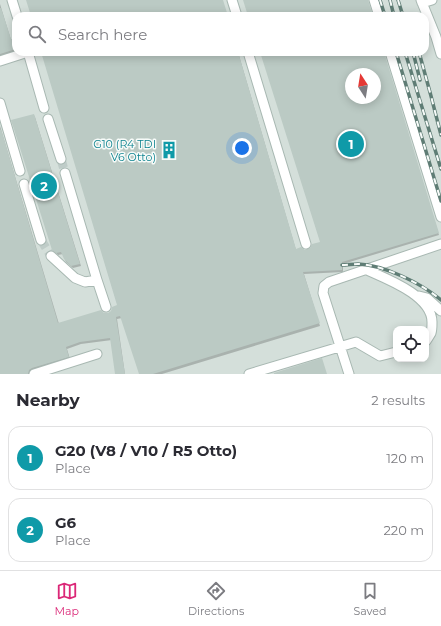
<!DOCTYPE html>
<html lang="en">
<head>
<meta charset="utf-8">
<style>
  :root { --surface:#fff; --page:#f2f2f3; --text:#2b2b33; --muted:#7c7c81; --line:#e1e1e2; --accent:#db2777 }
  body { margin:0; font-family:Montserrat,sans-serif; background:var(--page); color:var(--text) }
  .controls { position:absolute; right:12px; bottom:12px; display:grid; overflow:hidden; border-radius:8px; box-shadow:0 2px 10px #0003 }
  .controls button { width:36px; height:36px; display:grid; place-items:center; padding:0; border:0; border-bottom:1px solid var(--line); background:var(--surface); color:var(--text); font:20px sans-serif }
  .compass { position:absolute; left:345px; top:68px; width:36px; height:36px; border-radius:50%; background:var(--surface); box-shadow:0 2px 10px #0003; rotate:348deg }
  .you { position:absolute; left:242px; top:148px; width:14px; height:14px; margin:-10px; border:3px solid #fff; border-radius:50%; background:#1a73e8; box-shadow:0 0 0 6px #1a73e833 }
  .badge { display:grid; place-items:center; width:26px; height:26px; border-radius:50%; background:var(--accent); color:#fff; font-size:13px; font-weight:700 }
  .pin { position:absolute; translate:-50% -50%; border:2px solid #fff; box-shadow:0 1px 4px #0006 }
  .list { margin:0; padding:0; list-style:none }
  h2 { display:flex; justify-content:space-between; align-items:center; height:52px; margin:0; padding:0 16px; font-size:17px }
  h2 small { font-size:13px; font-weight:400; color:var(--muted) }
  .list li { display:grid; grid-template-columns:26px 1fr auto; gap:12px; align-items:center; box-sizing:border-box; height:64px; margin:0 8px 8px; padding:0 8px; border:1px solid var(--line); border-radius:12px }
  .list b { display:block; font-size:15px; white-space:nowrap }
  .list p { margin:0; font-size:13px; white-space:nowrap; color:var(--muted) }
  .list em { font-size:13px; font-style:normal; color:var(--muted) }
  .icon { flex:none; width:22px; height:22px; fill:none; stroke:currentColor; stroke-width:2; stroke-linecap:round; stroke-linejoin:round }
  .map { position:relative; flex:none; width:441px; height:374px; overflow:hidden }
  .search { position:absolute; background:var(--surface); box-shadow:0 2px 10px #0003; left:12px; right:12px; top:12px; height:44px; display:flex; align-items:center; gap:10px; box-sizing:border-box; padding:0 14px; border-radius:12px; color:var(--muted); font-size:15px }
  .sheet { height:196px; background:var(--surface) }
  nav { display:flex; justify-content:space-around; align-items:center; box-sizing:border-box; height:56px; border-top:1px solid var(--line); background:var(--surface); font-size:11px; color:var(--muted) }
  nav a { display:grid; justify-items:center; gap:2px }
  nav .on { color:var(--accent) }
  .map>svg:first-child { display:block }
</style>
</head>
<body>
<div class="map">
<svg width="441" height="374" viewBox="0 0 441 374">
  <rect width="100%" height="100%" fill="#e6efeb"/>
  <!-- built -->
  <path fill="#d4dfda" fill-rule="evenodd" d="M 0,0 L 441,0 L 441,374 L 0,374 ZM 16,16 L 425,16 L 425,52 L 16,52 ZM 351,74 L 375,74 L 375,98 L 351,98 ZM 396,329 L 426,329 L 426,359 L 396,359 Z"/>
  <!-- shadow -->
  <path fill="#0003" fill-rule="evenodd" d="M 0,4 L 11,40 L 16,39 L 16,52 L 0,57 Z
    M 42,52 L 238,52 L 296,250 L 308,251 L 321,243 L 261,52 L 383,52 L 439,235 L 343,264 L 343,272 L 304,274 L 320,326 L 162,374 L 140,374 L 122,318 L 117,319 L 125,374 L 116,374 L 112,340 L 81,344 L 67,349 L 70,359 L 30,374 L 0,374 L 0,126 L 59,324 L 109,314 L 118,306 ZM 351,74 L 375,74 L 375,98 L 351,98 Z
    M 34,115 L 35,117 L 81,266 L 73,268 L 66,262 L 63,254 L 58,255 L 53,250 Z"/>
  <!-- building -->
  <path fill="#bbcac4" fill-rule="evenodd" d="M 26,0 L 223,0 L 228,16 L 31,16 Z
    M 243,0 L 368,0 L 373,16 L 248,16 Z
    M 0,8 L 1,8 L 11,39 L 16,38 L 16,49 L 0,54 Z
    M 41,52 L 238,52 L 296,249 L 301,247 L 305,250 L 310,248 L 312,244 L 320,242 L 260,52 L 384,52 L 439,233 L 342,262 L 342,270 L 303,272 L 320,323 L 153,374 L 139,374 L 120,316 L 116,317 L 125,374 L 115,374 L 110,338 L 80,342 L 66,347 L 69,357 L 32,368 L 29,370 L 28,374 L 0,374 L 0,130 L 1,129 L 58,323 L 101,310 L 104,313 L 108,313 L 111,311 L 112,307 L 117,305 ZM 351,74 L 375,74 L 375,98 L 351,98 Z
    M 34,114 L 80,264 L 71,266 L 64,259 L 61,252 L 56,253 L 52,250 L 19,145 L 11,120 Z
    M 322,358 L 327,374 L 274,374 L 274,373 Z"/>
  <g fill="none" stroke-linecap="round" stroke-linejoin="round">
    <!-- minor-tunnel -->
    <path stroke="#bfccc8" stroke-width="9" stroke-dasharray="9 4.5" stroke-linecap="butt" d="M 61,159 L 65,173
      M 41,240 L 51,256"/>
    <!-- minor casing -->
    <g stroke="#a8b8b2" stroke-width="11">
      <path id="minor" d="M 12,0 L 17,16
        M 232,0 L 237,16
        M 374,0 L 379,16
        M 421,0 L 436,37 L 441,54
        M 422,3 L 432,0
        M 248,52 L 306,244
        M 390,52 L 441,217
        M 0,61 L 28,52 L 44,108
        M 0,103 L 20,171
        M 48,119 L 61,159
        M 24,184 L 41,240
        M 51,256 L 75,278 L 85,282 L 97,280 L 65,173
        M 367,270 C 387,279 433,296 432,323 C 432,326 432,330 431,333 C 430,335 428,338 426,341
        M 97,280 L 106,307
        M 419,296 L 427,298 L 441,311
        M 34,374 L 97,354
        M 249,374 L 356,342 L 380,356 L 396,352
        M 349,374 L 323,293 L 324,286 L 329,282 L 441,244"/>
    </g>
    <!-- minor -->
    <use href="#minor" stroke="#fff" stroke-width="9"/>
    <!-- rail casing -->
    <g stroke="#5f7d75" stroke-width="3.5">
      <path id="rail" d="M 380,0 L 385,16
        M 390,0 L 394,16
        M 398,0 L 403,16
        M 396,52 L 441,201
        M 405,52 L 441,169
        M 413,52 L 420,80
        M 419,52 L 431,96 L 441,135
        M 342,265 C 347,265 353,264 358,264 C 384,265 421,283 441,300"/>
    </g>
    <!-- rail -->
    <use href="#rail" stroke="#f7fbf9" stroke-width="2" stroke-dasharray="6" stroke-linecap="butt"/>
  </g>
  <!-- icons -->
  <defs>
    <g id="building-bare" transform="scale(1.38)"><path d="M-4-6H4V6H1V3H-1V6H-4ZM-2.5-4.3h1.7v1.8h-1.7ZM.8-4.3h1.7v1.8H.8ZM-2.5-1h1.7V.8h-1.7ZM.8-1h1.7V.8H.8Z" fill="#0f9aa8" stroke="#f7fbf9" stroke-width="2.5" paint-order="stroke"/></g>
  </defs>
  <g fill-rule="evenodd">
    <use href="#building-bare" x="169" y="150"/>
  </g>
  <g text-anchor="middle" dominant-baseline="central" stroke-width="3" stroke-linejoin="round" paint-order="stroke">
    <!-- culture labels -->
    <g font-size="11" fill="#0d838f" stroke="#f7fbf9" text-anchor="end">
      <text x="156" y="144">G10 (R4 TDI<tspan x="156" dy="13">V6 Otto)</tspan></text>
    </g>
  </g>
</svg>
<div class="controls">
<button><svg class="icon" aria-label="locate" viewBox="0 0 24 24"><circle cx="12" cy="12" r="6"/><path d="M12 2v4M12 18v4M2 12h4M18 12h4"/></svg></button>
</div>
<svg class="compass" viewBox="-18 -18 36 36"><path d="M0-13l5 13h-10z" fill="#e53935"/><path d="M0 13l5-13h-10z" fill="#7c7c81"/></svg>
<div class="you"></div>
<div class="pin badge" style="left:351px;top:144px;background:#0f9aa8">1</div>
<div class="pin badge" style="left:44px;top:186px;background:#0f9aa8">2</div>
<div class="search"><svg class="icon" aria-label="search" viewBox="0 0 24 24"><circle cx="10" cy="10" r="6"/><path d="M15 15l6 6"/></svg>Search here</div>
</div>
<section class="sheet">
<h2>Nearby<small>2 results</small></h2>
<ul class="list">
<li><span class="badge" style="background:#0f9aa8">1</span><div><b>G20 (V8 / V10 / R5 Otto)</b><p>Place</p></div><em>120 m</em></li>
<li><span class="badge" style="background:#0f9aa8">2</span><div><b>G6</b><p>Place</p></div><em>220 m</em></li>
</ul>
</section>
<nav>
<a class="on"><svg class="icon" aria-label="map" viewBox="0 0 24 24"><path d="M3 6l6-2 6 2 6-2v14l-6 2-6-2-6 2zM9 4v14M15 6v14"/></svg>Map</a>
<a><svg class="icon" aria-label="directions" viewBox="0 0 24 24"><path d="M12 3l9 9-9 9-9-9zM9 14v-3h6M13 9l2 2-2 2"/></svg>Directions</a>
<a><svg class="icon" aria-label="saved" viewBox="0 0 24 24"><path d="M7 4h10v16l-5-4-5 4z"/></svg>Saved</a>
</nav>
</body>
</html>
